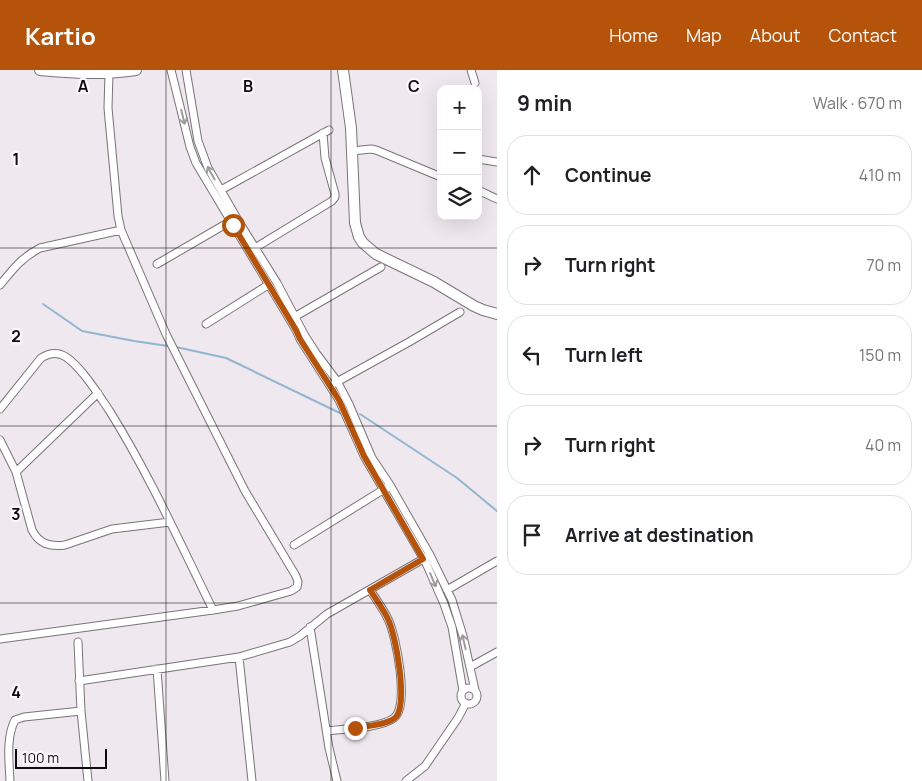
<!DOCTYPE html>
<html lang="en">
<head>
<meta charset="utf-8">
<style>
  :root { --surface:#fff; --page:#f6f6f6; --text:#202124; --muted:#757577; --line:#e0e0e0; --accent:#b45309 }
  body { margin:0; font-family:Manrope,sans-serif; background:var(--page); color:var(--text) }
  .controls { position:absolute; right:15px; top:15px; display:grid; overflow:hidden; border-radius:10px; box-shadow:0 5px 20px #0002 }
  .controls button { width:45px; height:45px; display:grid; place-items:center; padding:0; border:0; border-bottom:1px solid var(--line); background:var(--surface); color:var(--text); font:25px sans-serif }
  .scale { position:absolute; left:15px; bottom:12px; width:92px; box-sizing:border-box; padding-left:5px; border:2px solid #0d0b0d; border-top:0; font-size:14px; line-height:18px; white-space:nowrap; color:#0d0b0d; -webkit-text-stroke:4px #fdf6fd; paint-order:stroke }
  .stop { position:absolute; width:15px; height:15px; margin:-11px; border:4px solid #b45309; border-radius:50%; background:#fff }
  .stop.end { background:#b45309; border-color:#fff; box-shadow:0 1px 5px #0008 }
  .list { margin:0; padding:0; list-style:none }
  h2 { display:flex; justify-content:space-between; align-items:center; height:65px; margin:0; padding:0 20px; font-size:21px }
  h2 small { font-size:16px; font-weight:400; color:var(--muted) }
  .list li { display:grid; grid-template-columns:32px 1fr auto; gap:15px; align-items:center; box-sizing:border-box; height:80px; margin:0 10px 10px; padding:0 10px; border:1px solid var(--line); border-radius:20px }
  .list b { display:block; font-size:19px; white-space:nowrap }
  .list em { font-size:16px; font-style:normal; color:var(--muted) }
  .icon { flex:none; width:28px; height:28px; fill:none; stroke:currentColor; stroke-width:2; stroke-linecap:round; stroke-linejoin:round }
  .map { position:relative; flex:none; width:497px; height:711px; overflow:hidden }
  header { display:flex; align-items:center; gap:30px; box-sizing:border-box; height:70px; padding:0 25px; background:var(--accent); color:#fff }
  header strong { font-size:24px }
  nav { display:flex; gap:28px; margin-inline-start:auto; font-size:18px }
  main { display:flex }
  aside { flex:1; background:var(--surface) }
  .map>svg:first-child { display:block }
</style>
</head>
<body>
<header>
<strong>Kartio</strong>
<nav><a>Home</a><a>Map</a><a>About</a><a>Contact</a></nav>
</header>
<main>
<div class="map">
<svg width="497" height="711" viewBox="0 0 497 711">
  <rect width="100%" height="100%" fill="#f0e8ef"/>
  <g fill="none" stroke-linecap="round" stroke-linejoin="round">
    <!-- stream -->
    <path stroke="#92b6d0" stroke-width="2" d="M 43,234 L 82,261 L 134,271 L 168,276
      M 176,277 L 226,288 L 342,344
      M 360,344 L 457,408 L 497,441"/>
    <!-- street casing -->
    <g stroke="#7a7379" stroke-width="9">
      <path id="street" d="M 171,0 L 190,77 L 196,93 L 296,260 L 300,269 L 339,330 L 364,386 L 426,493 L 444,534 L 452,557 L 463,621
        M 186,0 L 198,71 L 208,98 L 239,152 L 277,213 L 305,266 L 316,283 L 337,311 L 349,334 L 372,388 L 390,415 L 430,485 L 452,530 L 463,566 L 475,620
        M 471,0 L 475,13
        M 352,81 L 371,79 L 376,80 L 441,107
        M 478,89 L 497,92
        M 221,120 L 329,60
        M 478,120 L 497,129
        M 255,178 L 332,131 L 335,127 L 335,124 L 325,88 L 323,63
        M 157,194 L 231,151
        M 0,215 C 13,199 21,188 40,178 L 121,160
        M 296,246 L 381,197
        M 206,254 L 268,215
        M 335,313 L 409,272 L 460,242
        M 0,339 L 41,288 C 49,283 57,281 66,287 C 82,298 98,324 109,340 C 149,404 180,473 213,540
        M 0,370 L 16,402 L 32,460 C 39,474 50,477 65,475 L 112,459 L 170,452
        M 16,402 L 98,323
        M 294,475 L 386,418
        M 447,520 L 497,491
        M 310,557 L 329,678 L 337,711
        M 0,569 L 213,540 L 238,536 L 291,521 L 297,517 L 298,512 L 296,506 L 245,421 L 166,264 L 121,160 L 118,146 L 108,38 L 109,3
        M 78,572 L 81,641 L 88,711
        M 239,587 L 252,711
        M 470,597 L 497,582
        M 157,599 L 165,711
        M 79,611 L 239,587 L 290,572 L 300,566 L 327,544 L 425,488
        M461 626a8 8 0 1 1 16 0a8 8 0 1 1-16 0Z
        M 327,661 C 343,659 381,658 394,648 C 410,636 396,565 388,549 C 383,539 376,529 370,520
        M 10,711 C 9,691 6,667 15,650 L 24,647 L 81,641
        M 406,711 L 425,696 L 458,648 L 466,633"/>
    </g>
    <!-- secondary casing -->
    <g stroke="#7a7379" stroke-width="12">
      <path id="secondary" d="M 40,0 C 72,3 104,5 136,0
        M 343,0 L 351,58 L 355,153 L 359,167 L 363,173 L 376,184 L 434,212 L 474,236 L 483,240 L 497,244"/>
    </g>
    <!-- street -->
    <use href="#street" stroke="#fff" stroke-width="7"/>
    <!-- secondary -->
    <use href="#secondary" stroke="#fff" stroke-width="10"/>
  </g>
  <!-- one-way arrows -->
  <defs><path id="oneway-shaft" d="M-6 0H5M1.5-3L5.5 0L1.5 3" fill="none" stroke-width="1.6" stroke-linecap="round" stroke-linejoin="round" transform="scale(1.25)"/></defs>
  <g stroke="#9e9d9e">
    <use href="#oneway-shaft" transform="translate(183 47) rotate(76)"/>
    <use href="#oneway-shaft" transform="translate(211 103) rotate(-119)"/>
    <use href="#oneway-shaft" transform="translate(433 510) rotate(67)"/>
    <use href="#oneway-shaft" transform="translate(464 572) rotate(-103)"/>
  </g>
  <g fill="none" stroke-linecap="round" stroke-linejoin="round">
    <!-- route -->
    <path stroke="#b45309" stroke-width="6" d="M 233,155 L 296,260 L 300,269 L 339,330 L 364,386 L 423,489 L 370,520 C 376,529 383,539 388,549 C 396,566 408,632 396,647 C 388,655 366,656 355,658"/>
  </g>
  <!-- grid -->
  <path fill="none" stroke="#0d0b0d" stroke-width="1" stroke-opacity="0.55" d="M 166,0 L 166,711M 331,0 L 331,711M 0,178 L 497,178M 0,356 L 497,356M 0,533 L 497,533"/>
  <g font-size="16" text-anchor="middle" font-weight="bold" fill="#0d0b0d" stroke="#fdf6fd" stroke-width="4.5" stroke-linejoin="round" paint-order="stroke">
    <text x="83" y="22">A</text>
    <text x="248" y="22">B</text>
    <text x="414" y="22">C</text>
    <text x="16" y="95">1</text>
    <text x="16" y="272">2</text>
    <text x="16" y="450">3</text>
    <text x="16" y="628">4</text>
  </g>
</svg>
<div class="controls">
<button>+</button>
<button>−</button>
<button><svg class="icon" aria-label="layers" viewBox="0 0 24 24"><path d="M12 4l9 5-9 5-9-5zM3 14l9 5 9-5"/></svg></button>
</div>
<div class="scale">100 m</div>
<div class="stop" style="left:233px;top:155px"></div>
<div class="stop end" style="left:355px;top:658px"></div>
</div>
<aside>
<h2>9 min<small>Walk · 670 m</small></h2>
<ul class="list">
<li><svg class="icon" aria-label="ahead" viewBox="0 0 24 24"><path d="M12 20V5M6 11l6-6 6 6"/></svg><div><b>Continue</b></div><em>410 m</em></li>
<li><svg class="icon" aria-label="right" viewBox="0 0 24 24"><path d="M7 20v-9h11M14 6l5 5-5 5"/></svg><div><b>Turn right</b></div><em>70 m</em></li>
<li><svg class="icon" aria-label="left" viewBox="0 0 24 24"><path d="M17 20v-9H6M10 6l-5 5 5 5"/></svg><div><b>Turn left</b></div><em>150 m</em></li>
<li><svg class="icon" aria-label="right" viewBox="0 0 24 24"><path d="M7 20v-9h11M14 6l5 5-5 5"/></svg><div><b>Turn right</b></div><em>40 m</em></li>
<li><svg class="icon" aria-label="arrive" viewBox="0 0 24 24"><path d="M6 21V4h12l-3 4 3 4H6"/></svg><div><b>Arrive at destination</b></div></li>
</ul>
</aside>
</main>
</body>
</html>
